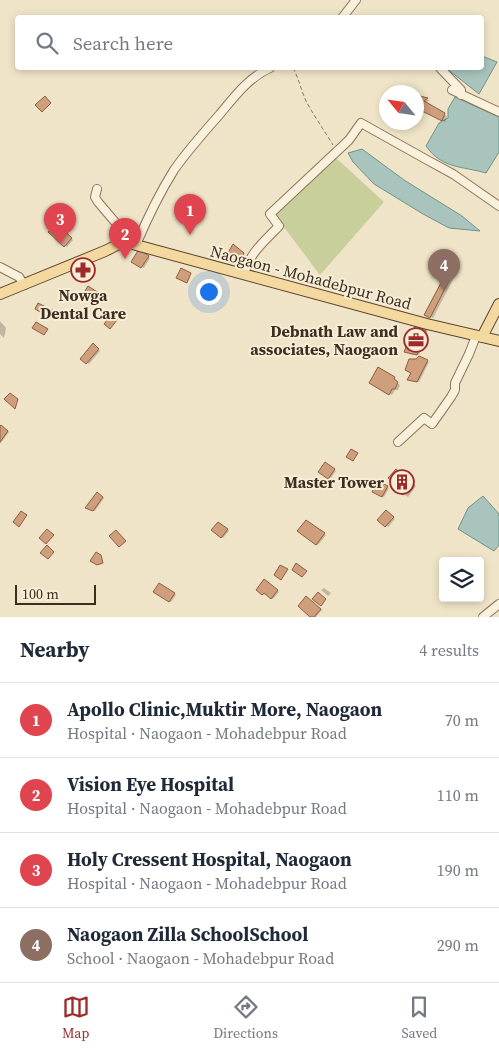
<!DOCTYPE html>
<html lang="en">
<head>
<meta charset="utf-8">
<style>
  :root { --surface:#fff; --page:#f6f6f7; --text:#1f2937; --muted:#747a83; --line:#e0e1e3; --accent:#9e2a2b }
  body { margin:0; font-family:"Source Serif 4",serif; background:var(--page); color:var(--text) }
  .controls { position:absolute; right:15px; bottom:15px; display:grid; overflow:hidden; border-radius:5px; box-shadow:0 2px 8px #0003 }
  .controls button { width:45px; height:45px; display:grid; place-items:center; padding:0; border:0; border-bottom:1px solid var(--line); background:var(--surface); color:var(--text); font:25px sans-serif }
  .compass { position:absolute; left:379px; top:85px; width:45px; height:45px; border-radius:50%; background:var(--surface); box-shadow:0 2px 8px #0003; rotate:299deg }
  .scale { position:absolute; left:15px; bottom:12px; width:81px; box-sizing:border-box; padding-left:5px; border:2px solid #3d2e20; border-top:0; font-size:14px; line-height:18px; white-space:nowrap; color:#3d2e20; -webkit-text-stroke:4px #f7eed8; paint-order:stroke }
  .you { position:absolute; left:208px; top:291px; width:18px; height:18px; margin:-12px; border:4px solid #fff; border-radius:50%; background:#1a73e8; box-shadow:0 0 0 8px #1a73e833 }
  .badge { display:grid; place-items:center; width:32px; height:32px; border-radius:50%; background:var(--accent); color:#fff; font-size:16px; font-weight:700 }
  .pin { position:absolute; translate:-50% -41px; filter:drop-shadow(0 1px 2px #0008) }
  .pin::after { content:''; position:absolute; top:26px; width:18px; height:15px; background:inherit; clip-path:polygon(0 0,100% 0,50% 100%) }
  .list { margin:0; padding:0; list-style:none }
  h2 { display:flex; justify-content:space-between; align-items:center; height:65px; margin:0; padding:0 20px; font-size:21px }
  h2 small { font-size:16px; font-weight:400; color:var(--muted) }
  .list li { display:grid; grid-template-columns:32px 1fr auto; gap:15px; align-items:center; box-sizing:border-box; height:75px; padding:0 20px; border-top:1px solid var(--line) }
  .list b { display:block; font-size:19px; white-space:nowrap }
  .list p { margin:0; font-size:16px; white-space:nowrap; color:var(--muted) }
  .list em { font-size:16px; font-style:normal; color:var(--muted) }
  .icon { flex:none; width:28px; height:28px; fill:none; stroke:currentColor; stroke-width:2; stroke-linecap:round; stroke-linejoin:round }
  .map { position:relative; flex:none; width:499px; height:617px; overflow:hidden }
  .search { position:absolute; background:var(--surface); box-shadow:0 2px 8px #0003; left:15px; right:15px; top:15px; height:55px; display:flex; align-items:center; gap:12px; box-sizing:border-box; padding:0 18px; border-radius:5px; color:var(--muted); font-size:19px }
  .sheet { height:365px; background:var(--surface) }
  nav { display:flex; justify-content:space-around; align-items:center; box-sizing:border-box; height:70px; border-top:1px solid var(--line); background:var(--surface); font-size:14px; color:var(--muted) }
  nav a { display:grid; justify-items:center; gap:2px }
  nav .on { color:var(--accent) }
  .map>svg:first-child { display:block }
</style>
</head>
<body>
<div class="map">
<svg width="499" height="617" viewBox="0 0 499 617">
  <rect width="100%" height="100%" fill="#f0e4c8"/>
  <!-- green -->
  <path fill="#c9cf9b" d="M 335,157 L 384,202 L 320,275 L 274,214 Z"/>
  <!-- water -->
  <path fill="#a9c4bc" stroke="#6f938a" d="M 482,56 L 497,62 L 479,94 L 446,68 L 482,68 Z
    M 455,97 L 499,117 L 499,152 L 486,173 C 462,166 442,169 426,146 L 439,123 L 448,118 L 448,109 Z
    M 362,149 L 404,180 L 462,216 L 480,231 L 449,228 L 423,214 L 374,184 L 353,162 L 348,153 Z
    M 483,496 L 499,514 L 499,545 L 494,551 L 458,529 L 468,508 Z"/>
  <!-- shadow -->
  <path fill="#0003" d="M 416,96 L 429,100 L 425,104 L 447,116 L 445,122 L 416,106 Z
    M 58,226 L 73,240 L 67,247 L 65,246 Z
    M 140,251 L 150,258 L 144,268 L 133,262 Z
    M 452,264 L 459,268 L 433,318 L 426,314 Z
    M 88,288 L 100,295 L 95,303 L 83,296 Z
    M 0,321 L 6,328 L 4,338 L 0,334 Z
    M 416,327 L 428,330 L 419,355 L 407,353 Z
    M 95,346 L 100,351 L 89,364 L 81,359 Z
    M 419,357 L 429,362 L 419,382 L 411,380 L 416,361 Z
    M 378,369 L 397,380 L 396,382 L 400,385 L 398,390 L 395,390 L 392,395 L 370,383 Z
    M 1,427 L 9,432 L 0,444 L 0,428 Z
    M 326,463 L 336,471 L 330,479 L 320,472 Z
    M 401,473 L 416,486 L 408,497 L 403,494 Z
    M 379,482 L 389,488 L 384,497 L 374,491 Z
    M 97,493 L 104,498 L 95,511 L 88,509 Z
    M 388,513 L 395,519 L 388,527 L 379,520 Z
    M 306,521 L 326,535 L 318,545 L 299,531 Z
    M 219,523 L 229,531 L 223,538 L 213,530 Z
    M 266,582 L 279,592 L 273,599 L 266,593 L 264,595 L 257,590 Z
    M 159,584 L 176,595 L 171,602 L 155,592 Z
    M 324,588 L 331,593 L 328,596 L 321,590 Z
    M 309,599 L 322,610 L 316,617 L 312,617 Z"/>
  <!-- building -->
  <path fill="#cf9f7d" stroke="#8d5f41" d="M 416,95 L 428,98 L 424,101 L 445,113 L 442,121 L 416,108 Z
    M 45,96 L 51,103 L 42,112 L 35,105 Z
    M 56,223 L 72,238 L 64,247 L 48,232 Z
    M 233,244 L 244,253 L 242,260 L 226,256 Z
    M 139,249 L 149,256 L 141,268 L 131,262 Z
    M 452,262 L 457,265 L 430,318 L 424,315 Z
    M 181,268 L 191,273 L 187,283 L 176,278 Z
    M 88,286 L 99,293 L 93,303 L 82,296 Z
    M 38,303 L 54,311 L 51,318 L 35,309 Z
    M 114,311 L 120,316 L 110,329 L 104,324 Z
    M 36,322 L 48,329 L 44,335 L 32,328 Z
    M 415,326 L 426,328 L 417,355 L 412,354 L 404,352 Z
    M 93,343 L 99,349 L 86,364 L 80,359 Z
    M 419,356 L 428,360 L 417,382 L 407,380 L 411,373 L 405,370 L 409,359 L 416,359 Z
    M 378,367 L 395,377 L 394,379 L 398,382 L 395,389 L 392,389 L 389,395 L 369,383 Z
    M 10,393 L 18,399 L 15,409 L 4,399 Z
    M 1,425 L 8,431 L 0,442 L 0,426 Z
    M 351,449 L 358,453 L 353,461 L 346,457 Z
    M 325,462 L 335,469 L 328,479 L 318,472 Z
    M 396,469 L 413,483 L 403,495 L 391,485 L 393,481 L 388,478 Z
    M 378,481 L 388,486 L 382,497 L 372,492 Z
    M 97,492 L 103,497 L 93,511 L 85,508 Z
    M 386,510 L 394,517 L 385,527 L 377,520 Z
    M 21,511 L 27,515 L 19,527 L 13,522 Z
    M 306,520 L 325,533 L 316,545 L 297,531 Z
    M 218,522 L 228,529 L 221,538 L 211,530 Z
    M 47,529 L 54,535 L 46,544 L 39,538 Z
    M 116,530 L 126,541 L 119,547 L 109,536 Z
    M 47,545 L 54,552 L 48,559 L 40,553 Z
    M 96,552 L 101,555 L 103,563 L 97,565 L 90,561 Z
    M 296,563 L 307,571 L 302,577 L 292,570 Z
    M 280,565 L 288,569 L 281,580 L 274,575 Z
    M 264,579 L 278,590 L 271,599 L 264,593 L 262,595 L 256,590 Z
    M 159,583 L 175,593 L 169,602 L 153,592 Z
    M 318,592 L 326,599 L 321,606 L 312,599 Z
    M 306,596 L 321,609 L 314,617 L 310,617 L 298,606 Z"/>
  <g fill="none" stroke-linecap="round" stroke-linejoin="round">
    <!-- minor casing -->
    <g stroke="#8d765c" stroke-width="10">
      <path id="minor" d="M 342,18 L 356,0
        M 440,68 L 461,90 L 461,95
        M 452,90 L 499,112
        M 97,189 L 95,197 L 98,202 L 121,229 L 128,242
        M 136,245 C 147,219 159,194 174,170 C 188,150 204,132 220,114 C 234,97 249,77 270,68
        M 0,267 L 19,277 L 24,285
        M 244,274 C 250,252 265,241 279,226 L 270,214 L 349,140 L 361,123 L 429,161 L 453,174 L 499,206
        M 398,442 L 424,418 L 432,424 L 451,397 L 455,390 L 455,383 L 469,354 L 476,336
        M 483,617 L 499,604"/>
    </g>
    <!-- major casing -->
    <g stroke="#5b4430" stroke-width="12">
      <path id="major" d="M 0,294 L 105,251 L 119,244 L 128,242 L 136,245 L 427,324 L 499,341
        M 482,337 L 499,304"/>
    </g>
    <!-- path -->
    <path stroke="#8d765c" stroke-width="1" stroke-dasharray="4 2.5" stroke-linecap="butt" d="M 293,68 C 299,79 301,90 306,101 C 314,116 324,130 333,145"/>
    <!-- minor -->
    <use href="#minor" stroke="#faf1dc" stroke-width="8"/>
    <!-- major -->
    <use href="#major" stroke="#f3d9a0" stroke-width="10"/>
  </g>
  <!-- icons -->
  <defs>
    <g id="pharmacy-ring" transform="scale(1.25)"><circle r="9.5" fill="#f7eed8" stroke="#9e2a2b" stroke-width="1.5"/><path d="M-2-6h4v4h4v4h-4v4h-4v-4h-4v-4h4Z" fill="#9e2a2b"/></g>
    <g id="office-ring" transform="scale(1.25)"><circle r="9.5" fill="#f7eed8" stroke="#9e2a2b" stroke-width="1.5"/><path d="M-6-3h4V-5.5h4V-3h4V5H-6ZM-1-4.5V-3h2v-1.5ZM-6 0V1H6V0Z" fill="#9e2a2b"/></g>
    <g id="building-ring" transform="scale(1.25)"><circle r="9.5" fill="#f7eed8" stroke="#9e2a2b" stroke-width="1.5"/><path d="M-4-6H4V6H1V3H-1V6H-4ZM-2.5-4.3h1.7v1.8h-1.7ZM.8-4.3h1.7v1.8H.8ZM-2.5-1h1.7V.8h-1.7ZM.8-1h1.7V.8H.8Z" fill="#9e2a2b"/></g>
  </defs>
  <g fill-rule="evenodd">
    <use href="#pharmacy-ring" x="83" y="270"/>
    <use href="#office-ring" x="416" y="340"/>
    <use href="#building-ring" x="402" y="482"/>
  </g>
  <g text-anchor="middle" dominant-baseline="central" stroke-width="4" stroke-linejoin="round" paint-order="stroke">
    <!-- street labels -->
    <g font-size="16" fill="#3d2e20" stroke="#f7eed8">
      <text transform="translate(311 277) rotate(15)">Naogaon - Mohadebpur Road</text>
    </g>
    <!-- poi labels -->
    <g font-size="16" font-weight="bold" fill="#3d2e20" stroke="#f7eed8" text-anchor="end">
      <text x="83" y="295" text-anchor="middle">Nowga<tspan x="83" dy="18">Dental Care</tspan></text>
      <text x="398" y="331">Debnath Law and<tspan x="398" dy="18">associates, Naogaon</tspan></text>
      <text x="384" y="482">Master Tower</text>
    </g>
  </g>
</svg>
<div class="controls">
<button><svg class="icon" aria-label="layers" viewBox="0 0 24 24"><path d="M12 4l9 5-9 5-9-5zM3 14l9 5 9-5"/></svg></button>
</div>
<svg class="compass" viewBox="-18 -18 36 36"><path d="M0-13l5 13h-10z" fill="#e53935"/><path d="M0 13l5-13h-10z" fill="#747a83"/></svg>
<div class="scale">100 m</div>
<div class="you"></div>
<div class="pin badge" style="left:190px;top:235px;background:#e0444e">1</div>
<div class="pin badge" style="left:125px;top:259px;background:#e0444e">2</div>
<div class="pin badge" style="left:60px;top:244px;background:#e0444e">3</div>
<div class="pin badge" style="left:444px;top:290px;background:#8d6e63">4</div>
<div class="search"><svg class="icon" aria-label="search" viewBox="0 0 24 24"><circle cx="10" cy="10" r="6"/><path d="M15 15l6 6"/></svg>Search here</div>
</div>
<section class="sheet">
<h2>Nearby<small>4 results</small></h2>
<ul class="list">
<li><span class="badge" style="background:#e0444e">1</span><div><b>Apollo Clinic,Muktir More, Naogaon</b><p>Hospital · Naogaon - Mohadebpur Road</p></div><em>70 m</em></li>
<li><span class="badge" style="background:#e0444e">2</span><div><b>Vision Eye Hospital</b><p>Hospital · Naogaon - Mohadebpur Road</p></div><em>110 m</em></li>
<li><span class="badge" style="background:#e0444e">3</span><div><b>Holy Cressent Hospital, Naogaon</b><p>Hospital · Naogaon - Mohadebpur Road</p></div><em>190 m</em></li>
<li><span class="badge" style="background:#8d6e63">4</span><div><b>Naogaon Zilla SchoolSchool</b><p>School · Naogaon - Mohadebpur Road</p></div><em>290 m</em></li>
</ul>
</section>
<nav>
<a class="on"><svg class="icon" aria-label="map" viewBox="0 0 24 24"><path d="M3 6l6-2 6 2 6-2v14l-6 2-6-2-6 2zM9 4v14M15 6v14"/></svg>Map</a>
<a><svg class="icon" aria-label="directions" viewBox="0 0 24 24"><path d="M12 3l9 9-9 9-9-9zM9 14v-3h6M13 9l2 2-2 2"/></svg>Directions</a>
<a><svg class="icon" aria-label="saved" viewBox="0 0 24 24"><path d="M7 4h10v16l-5-4-5 4z"/></svg>Saved</a>
</nav>
</body>
</html>
